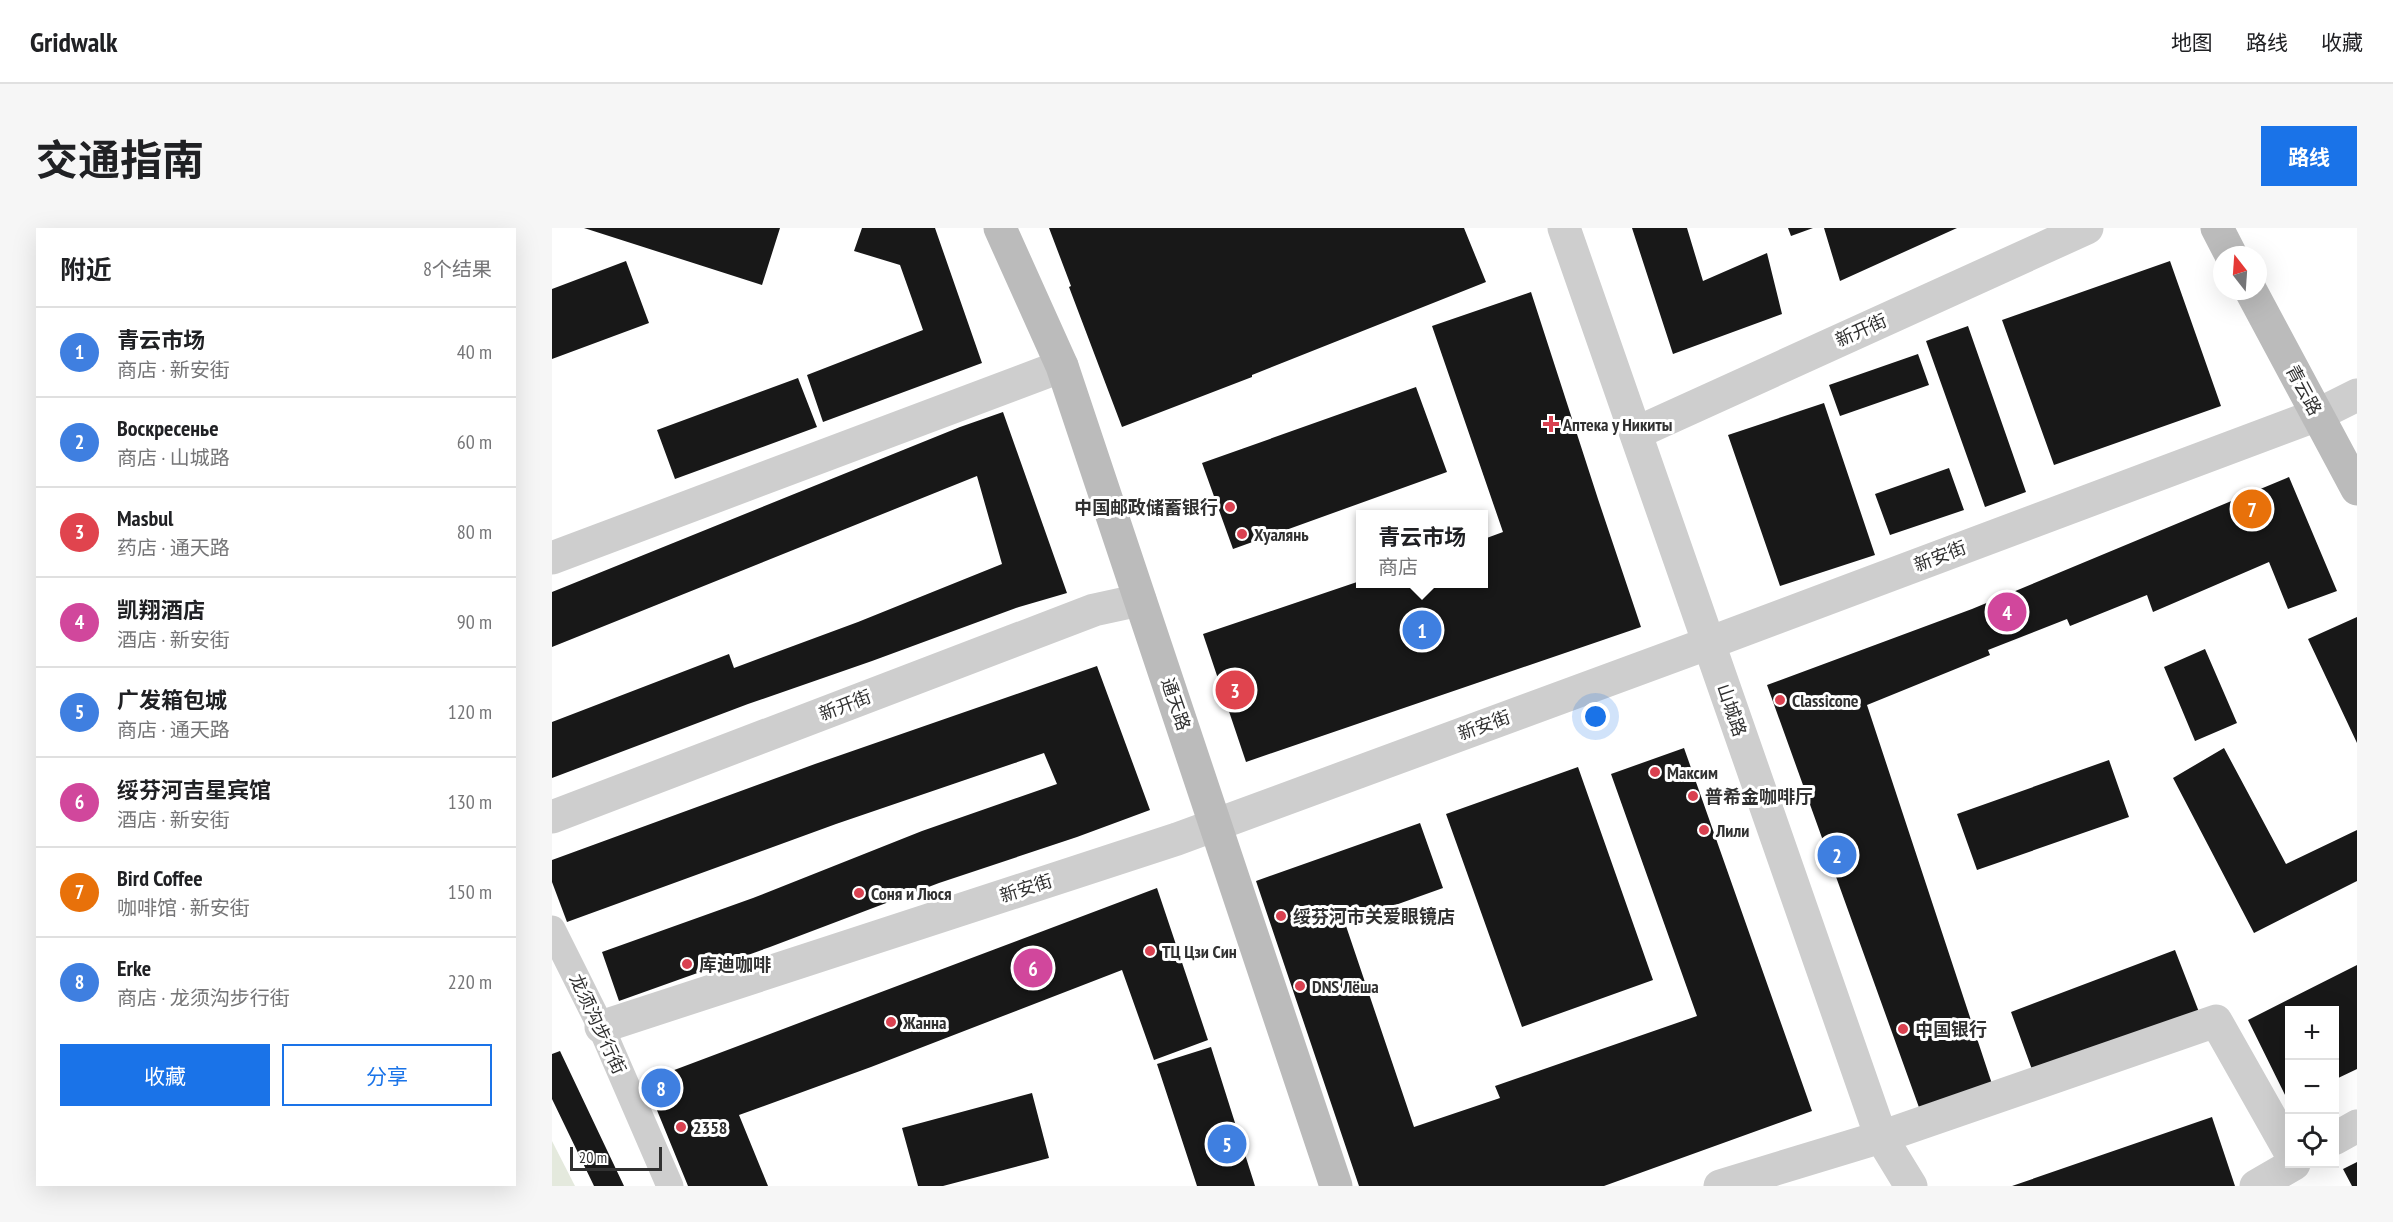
<!DOCTYPE html>
<html lang="zh">
<head>
<meta charset="utf-8">
<style>
  :root { --surface:#fff; --page:#f6f6f6; --text:#202124; --muted:#757577; --line:#e0e0e0; --accent:#1a73e8 }
  body { margin:0; font-family:"PT Sans Narrow","Noto Sans SC",sans-serif; background:var(--page); color:var(--text) }
  .controls { position:absolute; right:18px; bottom:18px; display:grid; overflow:hidden; border-radius:0px; box-shadow:0 6px 24px #0002 }
  .controls button { width:54px; height:54px; display:grid; place-items:center; padding:0; border:0; border-bottom:2px solid var(--line); background:var(--surface); color:var(--text); font:30px sans-serif }
  .compass { position:absolute; left:1661px; top:18px; width:54px; height:54px; border-radius:50%; background:var(--surface); box-shadow:0 6px 24px #0002; rotate:343deg }
  .scale { position:absolute; left:18px; bottom:15px; width:92px; box-sizing:border-box; padding-left:6px; border:3px solid #313131; border-top:0; font-size:16px; line-height:21px; white-space:nowrap; color:#313131; -webkit-text-stroke:4px #fff; paint-order:stroke }
  .you { position:absolute; left:1044px; top:489px; width:21px; height:21px; margin:-15px; border:4px solid #fff; border-radius:50%; background:#1a73e8; box-shadow:0 0 0 9px #1a73e833 }
  .badge { display:grid; place-items:center; width:39px; height:39px; border-radius:50%; background:var(--accent); color:#fff; font-size:20px; font-weight:700 }
  .pin { position:absolute; translate:-50% -50%; border:3px solid #fff; box-shadow:0 2px 6px #0006 }
  .popup { position:absolute; left:804px; top:282px; width:132px; height:78px; box-sizing:border-box; display:grid; place-content:center; border-radius:0px; background:var(--surface); filter:drop-shadow(0 2px 4px #0005); font-size:20px; white-space:nowrap; color:var(--muted) }
  .popup b { font-size:22px; color:var(--text) }
  .popup::after { content:''; position:absolute; left:50%; top:100%; margin-left:-12px; border:12px solid transparent; border-top-color:var(--surface) }
  .list { margin:0; padding:0; list-style:none }
  h2 { display:flex; justify-content:space-between; align-items:center; height:78px; margin:0; padding:0 24px; font-size:26px }
  h2 small { font-size:20px; font-weight:400; color:var(--muted) }
  .list li { display:grid; grid-template-columns:39px 1fr auto; gap:18px; align-items:center; box-sizing:border-box; height:90px; padding:0 24px; border-top:2px solid var(--line) }
  .list b { display:block; font-size:22px; white-space:nowrap }
  .list p { margin:0; font-size:20px; white-space:nowrap; color:var(--muted) }
  .list em { font-size:20px; font-style:normal; color:var(--muted) }
  .actions { display:flex; gap:12px; padding:18px 24px }
  .actions a { flex:1; padding:14px 0; border:2px solid var(--accent); border-radius:0px; text-align:center; font-size:21px; color:var(--accent) }
  .actions .main { background:var(--accent); color:#fff }
  .icon { flex:none; width:33px; height:33px; fill:none; stroke:currentColor; stroke-width:2; stroke-linecap:round; stroke-linejoin:round }
  .map { position:relative; flex:none; width:1805px; height:958px; overflow:hidden; border-radius:0px }
  header { display:flex; align-items:center; gap:36px; box-sizing:border-box; height:84px; padding:0 30px; background:var(--surface); border-bottom:2px solid var(--line) }
  header strong { font-size:28px }
  nav { display:flex; gap:33px; margin-inline-start:auto; font-size:21px }
  .intro { display:flex; align-items:center; justify-content:space-between; box-sizing:border-box; height:144px; padding:0 36px }
  h1 { margin:0; font-size:42px }
  .button { padding:15px 27px; border-radius:0px; background:var(--accent); color:#fff; font-size:21px; font-weight:700 }
  main { display:flex; gap:36px; padding:0 36px }
  aside { flex:1; background:var(--surface); border-radius:0px; box-shadow:0 6px 24px #0002 }
  .map>svg:first-child { display:block }
</style>
</head>
<body>
<header>
<strong>Gridwalk</strong>
<nav><a>地图</a><a>路线</a><a>收藏</a></nav>
</header>
<div class="intro"><h1>交通指南</h1><a class="button">路线</a></div>
<main>
<aside>
<h2>附近<small>8个结果</small></h2>
<ul class="list">
<li><span class="badge" style="background:#3f7fe0">1</span><div><b>青云市场</b><p>商店 · 新安街</p></div><em>40 m</em></li>
<li><span class="badge" style="background:#3f7fe0">2</span><div><b>Воскресенье</b><p>商店 · 山城路</p></div><em>60 m</em></li>
<li><span class="badge" style="background:#e0444e">3</span><div><b>Masbul</b><p>药店 · 通天路</p></div><em>80 m</em></li>
<li><span class="badge" style="background:#d1479c">4</span><div><b>凯翔酒店</b><p>酒店 · 新安街</p></div><em>90 m</em></li>
<li><span class="badge" style="background:#3f7fe0">5</span><div><b>广发箱包城</b><p>商店 · 通天路</p></div><em>120 m</em></li>
<li><span class="badge" style="background:#d1479c">6</span><div><b>绥芬河吉星宾馆</b><p>酒店 · 新安街</p></div><em>130 m</em></li>
<li><span class="badge" style="background:#e8710a">7</span><div><b>Bird Coffee</b><p>咖啡馆 · 新安街</p></div><em>150 m</em></li>
<li><span class="badge" style="background:#3f7fe0">8</span><div><b>Erke</b><p>商店 · 龙须沟步行街</p></div><em>220 m</em></li>
</ul>
<div class="actions"><a class="main">收藏</a><a>分享</a></div>
</aside>
<div class="map">
<svg width="1805" height="958" viewBox="0 0 1805 958">
  <rect width="100%" height="100%" fill="#fff"/>
  <!-- green -->
  <path fill="#e4e9dd" d="M 0,913 L 23,958 L 0,958 Z"/>
  <!-- building -->
  <path fill="#181818" d="M 32,0 L 228,0 L 210,57 Z
    M 310,0 L 383,0 L 430,135 L 271,194 L 255,147 L 371,102 L 348,37 L 302,23 Z
    M 497,0 L 912,0 L 934,54 L 700,147 L 700,149 L 570,199 L 517,59 L 519,58 Z
    M 1080,0 L 1135,0 L 1151,53 L 1215,25 L 1230,86 L 1121,126 Z
    M 1236,0 L 1261,0 L 1239,8 Z
    M 1272,0 L 1405,0 L 1288,53 Z
    M 74,33 L 97,95 L 0,131 L 0,61 Z
    M 1618,33 L 1669,178 L 1502,237 L 1450,92 Z
    M 979,64 L 1046,271 L 1089,399 L 694,534 L 651,406 L 808,353 L 808,356 L 932,356 L 932,311 L 951,304 L 880,98 Z
    M 1416,98 L 1474,264 L 1433,279 L 1374,113 Z
    M 1366,126 L 1377,157 L 1288,188 L 1277,157 Z
    M 246,150 L 265,199 L 123,251 L 105,202 Z
    M 864,159 L 895,244 L 681,321 L 650,235 Z
    M 1272,175 L 1323,327 L 1228,358 L 1176,207 Z
    M 451,184 L 515,365 L 467,379 L 320,433 L 196,476 L 0,550 L 0,494 L 177,426 L 182,440 L 306,394 L 450,336 L 425,248 L 0,419 L 0,364 L 408,199 Z
    M 1397,240 L 1412,282 L 1338,307 L 1323,266 Z
    M 1737,249 L 1785,363 L 1736,381 L 1717,334 L 1601,384 L 1595,367 L 1518,398 L 1515,391 L 1436,422 L 1438,427 L 1315,477 L 1441,859 L 1369,885 L 1215,457 L 1420,381 Z
    M 1805,389 L 1805,515 L 1756,411 Z
    M 1653,421 L 1685,495 L 1643,513 L 1612,439 Z
    M 545,438 L 598,582 L 525,609 L 387,655 L 218,719 L 67,773 L 50,724 L 201,670 L 370,603 L 505,556 L 492,525 L 284,596 L 15,694 L 0,654 L 0,632 L 263,536 Z
    M 1132,520 L 1260,883 L 1052,958 L 807,958 L 704,653 L 868,595 L 891,660 L 793,695 L 862,899 L 948,870 L 943,858 L 1145,788 L 1059,546 Z
    M 1672,520 L 1734,636 L 1805,602 L 1805,653 L 1702,705 L 1621,550 Z
    M 1557,532 L 1577,589 L 1425,642 L 1405,586 Z
    M 1026,539 L 1101,752 L 970,799 L 894,586 Z
    M 605,660 L 656,812 L 602,832 L 570,742 L 319,839 L 187,887 L 216,958 L 136,958 L 93,853 Z
    M 1623,722 L 1647,784 L 1482,847 L 1459,784 Z
    M 1805,737 L 1805,841 L 1782,852 L 1782,782 L 1738,782 L 1737,875 L 1696,792 Z
    M 659,819 L 703,958 L 645,958 L 605,836 Z
    M 8,823 L 72,958 L 42,958 L 0,871 L 0,826 Z
    M 480,865 L 497,930 L 391,958 L 366,958 L 350,900 Z
    M 1660,889 L 1683,958 L 1460,958 Z
    M 1805,934 L 1805,958 L 1800,958 L 1791,941 Z"/>
  <g fill="none" stroke-linecap="round" stroke-linejoin="round">
    <!-- pedestrian -->
    <path stroke="#cecece" stroke-width="27" d="M 0,701 L 49,799 L 118,958"/>
    <!-- tertiary -->
    <path stroke="#cecece" stroke-width="33" d="M 1012,0 L 1329,909 L 1359,958
      M 1084,205 L 1535,0
      M 0,330 L 510,138
      M 0,589 L 542,382 L 588,372
      M 49,799 L 625,611 L 1157,415 L 1765,187 L 1805,167
      M 1782,911 L 1805,898
      M 1168,958 L 1329,909 L 1664,793 L 1738,924
      M 1704,958 L 1742,936"/>
    <!-- secondary -->
    <path stroke="#bbb" stroke-width="33" d="M 448,0 L 510,138 L 784,958
      M 1665,0 L 1679,27
      M 1699,63 L 1805,261"/>
  </g>
  <!-- markers -->
  <g fill="#d94150" stroke="#fff" stroke-width="2">
    <path d="M996 187h6v6h6v6h-6v6h-6v-6h-6v-6h6z"/>
    <circle cx="678" cy="279" r="6"/>
    <circle cx="690" cy="306" r="6"/>
    <circle cx="1228" cy="472" r="6"/>
    <circle cx="1103" cy="544" r="6"/>
    <circle cx="1141" cy="568" r="6"/>
    <circle cx="1152" cy="602" r="6"/>
    <circle cx="307" cy="665" r="6"/>
    <circle cx="729" cy="688" r="6"/>
    <circle cx="598" cy="723" r="6"/>
    <circle cx="135" cy="736" r="6"/>
    <circle cx="748" cy="758" r="6"/>
    <circle cx="339" cy="794" r="6"/>
    <circle cx="1351" cy="801" r="6"/>
    <circle cx="129" cy="899" r="6"/>
  </g>
  <g text-anchor="middle" dominant-baseline="central" stroke-width="6" stroke-linejoin="round" paint-order="stroke">
    <!-- street labels -->
    <g font-size="18" fill="#313131" stroke="#fff">
      <text transform="translate(1309 102) rotate(-24)">新开街</text>
      <text transform="translate(1752 162) rotate(62)">青云路</text>
      <text transform="translate(1388 328) rotate(-21)">新安街</text>
      <text transform="translate(624 476) rotate(71)">通天路</text>
      <text transform="translate(293 477) rotate(-21)">新开街</text>
      <text transform="translate(1180 482) rotate(71)">山城路</text>
      <text transform="translate(932 497) rotate(-20)">新安街</text>
      <text transform="translate(474 660) rotate(-18)">新安街</text>
      <text transform="translate(46 796) rotate(65)">龙须沟步行街</text>
    </g>
    <!-- poi labels -->
    <g font-size="18" font-weight="bold" fill="#313131" stroke="#fff" text-anchor="start">
      <text x="1011" y="196">Аптека у Никиты</text>
      <text x="666" y="279" text-anchor="end">中国邮政储蓄银行</text>
      <text x="702" y="306">Хуалянь</text>
      <text x="1240" y="472">Classicone</text>
      <text x="1115" y="544">Максим</text>
      <text x="1153" y="568">普希金咖啡厅</text>
      <text x="1164" y="602">Лили</text>
      <text x="319" y="665">Соня и Люся</text>
      <text x="741" y="688">绥芬河市关爱眼镜店</text>
      <text x="610" y="723">ТЦ Цзи Син</text>
      <text x="147" y="736">库迪咖啡</text>
      <text x="760" y="758">DNS Лёша</text>
      <text x="351" y="794">Жанна</text>
      <text x="1363" y="801">中国银行</text>
      <text x="141" y="899">2358</text>
    </g>
  </g>
</svg>
<div class="controls">
<button>+</button>
<button>−</button>
<button><svg class="icon" aria-label="locate" viewBox="0 0 24 24"><circle cx="12" cy="12" r="6"/><path d="M12 2v4M12 18v4M2 12h4M18 12h4"/></svg></button>
</div>
<svg class="compass" viewBox="-18 -18 36 36"><path d="M0-13l5 13h-10z" fill="#e53935"/><path d="M0 13l5-13h-10z" fill="#757577"/></svg>
<div class="scale">20 m</div>
<div class="you"></div>
<div class="pin badge" style="left:870px;top:402px;background:#3f7fe0">1</div>
<div class="popup"><b>青云市场</b>商店</div>
<div class="pin badge" style="left:1285px;top:627px;background:#3f7fe0">2</div>
<div class="pin badge" style="left:683px;top:462px;background:#e0444e">3</div>
<div class="pin badge" style="left:1455px;top:384px;background:#d1479c">4</div>
<div class="pin badge" style="left:675px;top:916px;background:#3f7fe0">5</div>
<div class="pin badge" style="left:481px;top:740px;background:#d1479c">6</div>
<div class="pin badge" style="left:1700px;top:281px;background:#e8710a">7</div>
<div class="pin badge" style="left:109px;top:860px;background:#3f7fe0">8</div>
</div>
</main>
</body>
</html>
